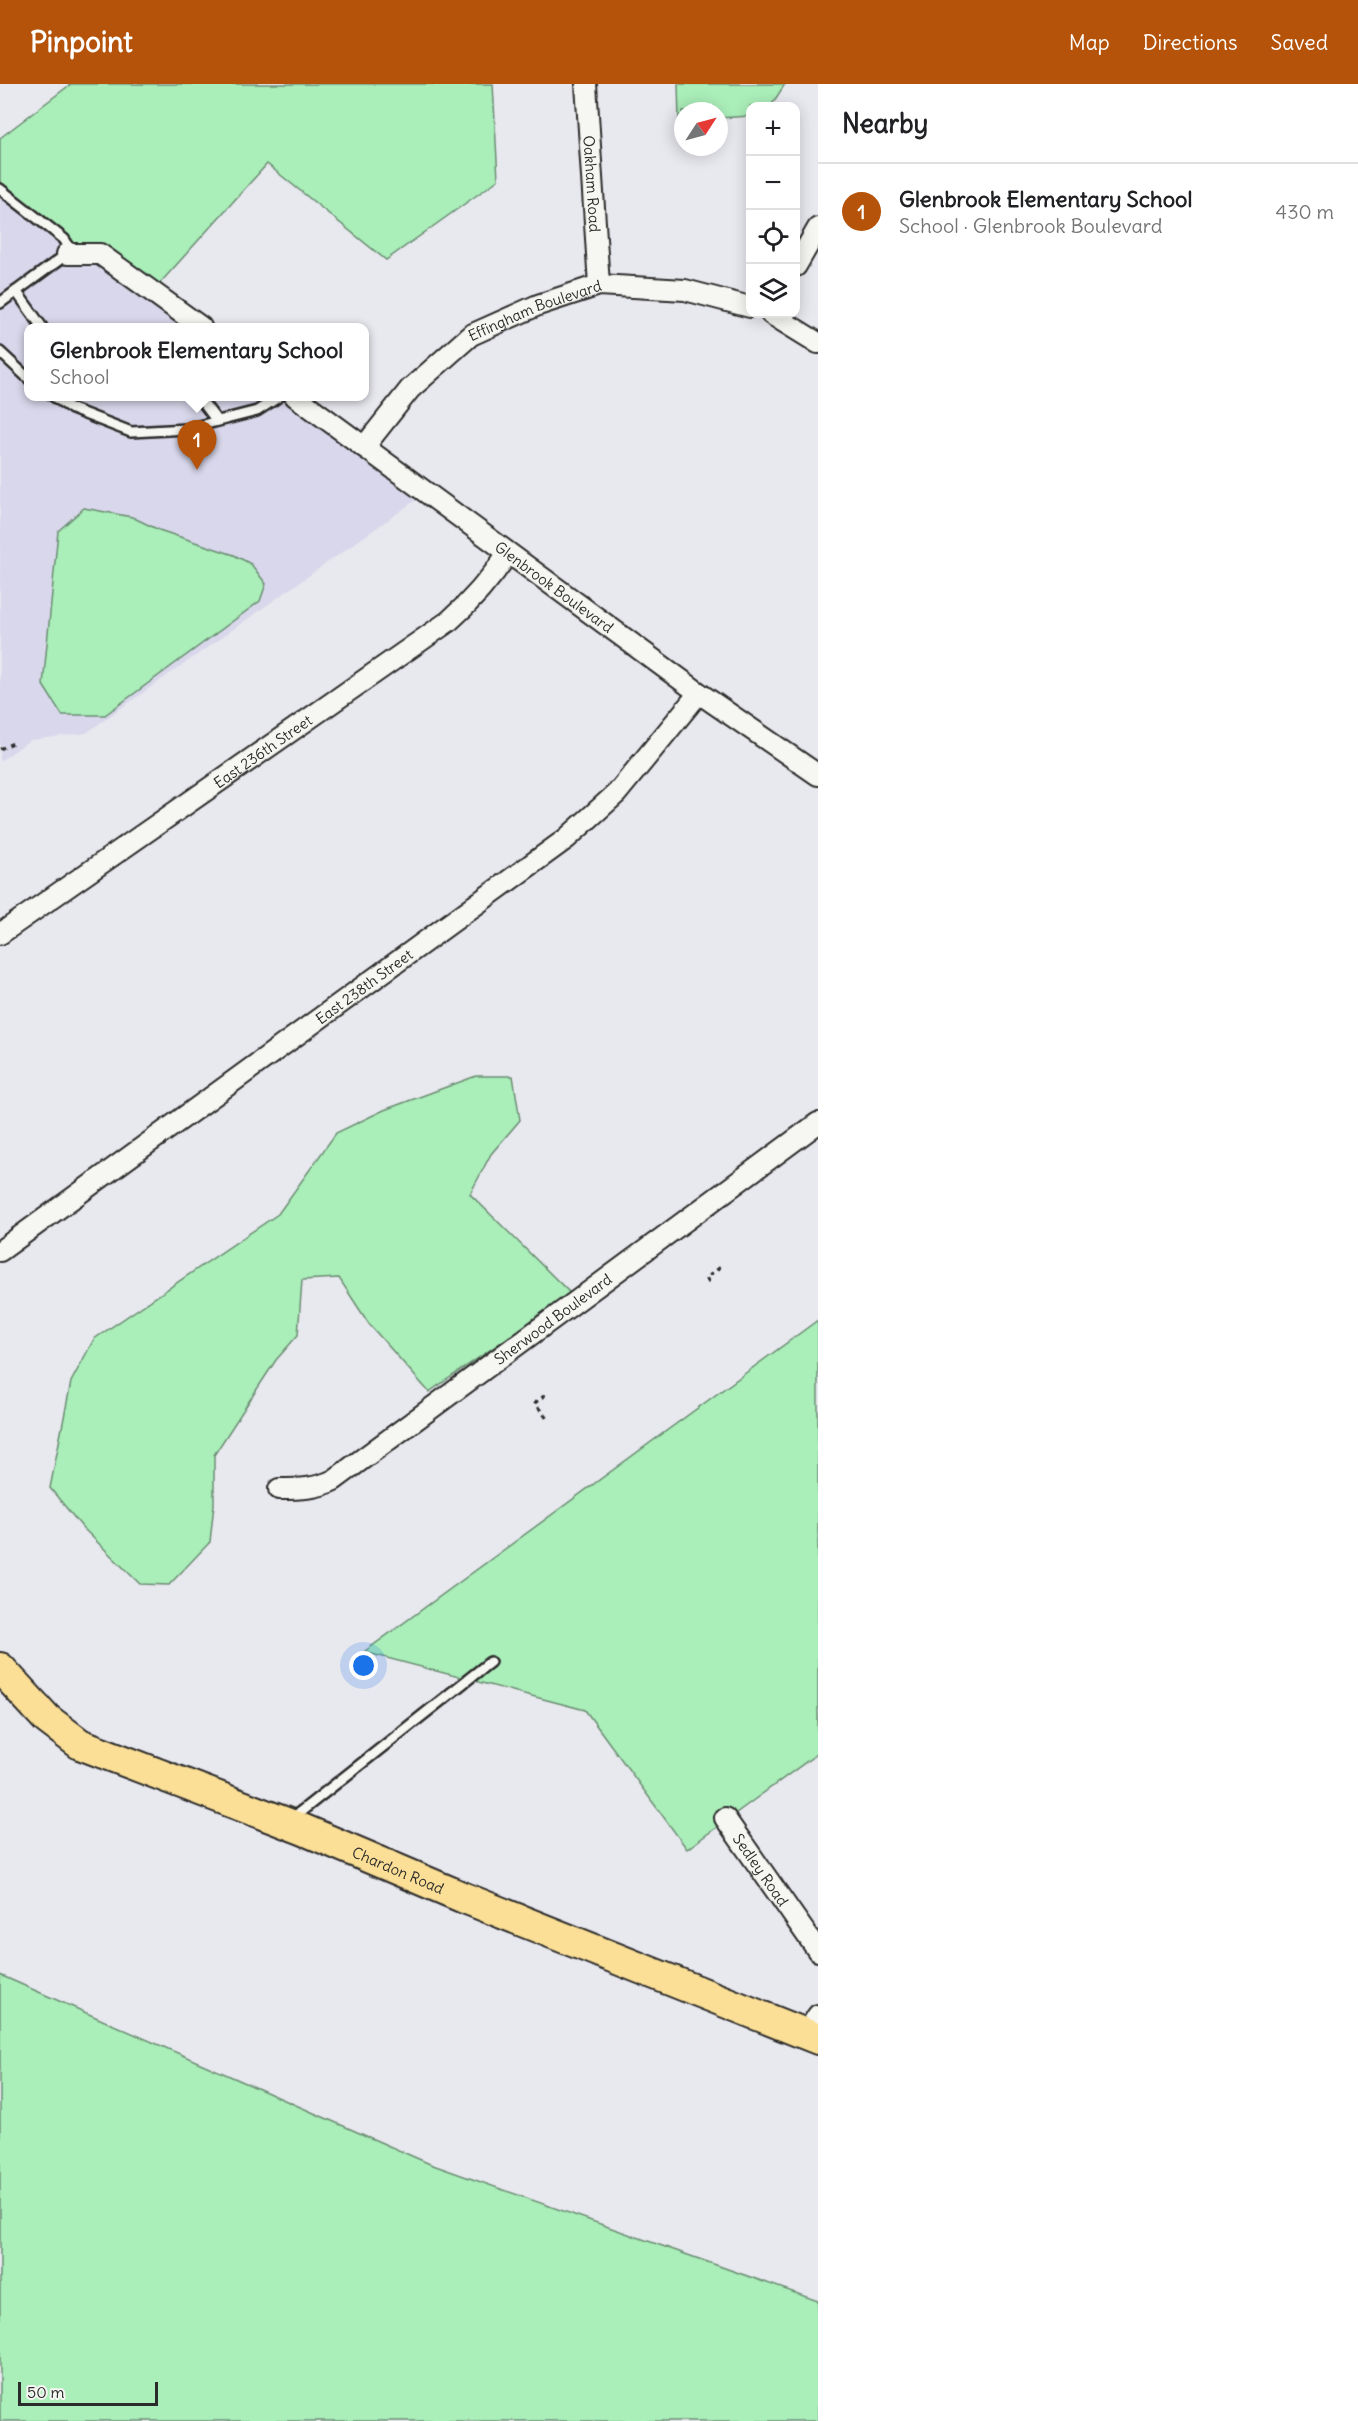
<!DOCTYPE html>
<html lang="en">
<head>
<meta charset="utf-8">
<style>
  :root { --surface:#fff; --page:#f2f2f2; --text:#202124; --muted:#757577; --line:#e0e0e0; --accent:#b45309 }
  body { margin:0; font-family:Delius,sans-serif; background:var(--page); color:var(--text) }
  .controls { position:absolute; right:18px; top:18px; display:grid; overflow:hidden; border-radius:12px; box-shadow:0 3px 15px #0003 }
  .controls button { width:54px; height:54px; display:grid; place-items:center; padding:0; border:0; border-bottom:2px solid var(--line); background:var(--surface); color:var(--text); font:30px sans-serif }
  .compass { position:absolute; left:674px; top:18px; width:54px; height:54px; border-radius:50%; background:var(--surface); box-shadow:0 3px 15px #0003; rotate:54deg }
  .scale { position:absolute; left:18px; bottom:15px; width:140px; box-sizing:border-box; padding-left:6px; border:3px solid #2b2b2b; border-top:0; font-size:16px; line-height:21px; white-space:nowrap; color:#2b2b2b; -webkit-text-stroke:4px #f6f6f2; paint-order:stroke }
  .you { position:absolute; left:364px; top:1582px; width:21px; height:21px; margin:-15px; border:4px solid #fff; border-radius:50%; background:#1a73e8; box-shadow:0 0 0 9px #1a73e833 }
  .badge { display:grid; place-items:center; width:39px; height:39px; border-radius:50%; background:var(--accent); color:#fff; font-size:20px; font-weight:700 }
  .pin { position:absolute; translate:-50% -50px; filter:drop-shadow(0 2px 3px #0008) }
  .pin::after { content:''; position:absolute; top:32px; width:21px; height:18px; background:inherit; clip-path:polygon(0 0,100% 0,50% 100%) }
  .popup { position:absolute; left:24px; top:239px; width:345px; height:78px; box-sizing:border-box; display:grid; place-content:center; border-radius:12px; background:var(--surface); filter:drop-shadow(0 2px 4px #0005); font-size:20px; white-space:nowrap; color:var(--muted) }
  .popup b { font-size:22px; color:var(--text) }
  .popup::after { content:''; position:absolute; left:50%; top:100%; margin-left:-12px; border:12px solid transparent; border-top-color:var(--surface) }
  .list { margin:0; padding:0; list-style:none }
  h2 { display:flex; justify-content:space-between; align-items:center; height:78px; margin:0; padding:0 24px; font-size:26px }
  h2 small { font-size:20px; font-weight:400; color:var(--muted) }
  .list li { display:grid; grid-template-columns:39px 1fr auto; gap:18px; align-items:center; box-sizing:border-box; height:96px; padding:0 24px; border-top:2px solid var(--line) }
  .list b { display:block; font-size:22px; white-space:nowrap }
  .list p { margin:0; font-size:20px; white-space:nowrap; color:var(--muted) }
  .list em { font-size:20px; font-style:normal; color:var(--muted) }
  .icon { flex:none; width:33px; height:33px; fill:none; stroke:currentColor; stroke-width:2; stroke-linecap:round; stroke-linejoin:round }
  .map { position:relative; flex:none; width:818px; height:2337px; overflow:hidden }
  header { display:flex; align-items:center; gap:36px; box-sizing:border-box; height:84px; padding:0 30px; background:var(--accent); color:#fff }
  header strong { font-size:28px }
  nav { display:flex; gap:33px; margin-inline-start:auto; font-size:21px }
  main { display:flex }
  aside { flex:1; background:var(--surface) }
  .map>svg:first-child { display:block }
</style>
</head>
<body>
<header>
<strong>Pinpoint</strong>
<nav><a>Map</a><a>Directions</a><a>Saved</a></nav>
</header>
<main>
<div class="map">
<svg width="818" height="2337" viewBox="0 0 818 2337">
  <rect width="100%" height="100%" fill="#e8e8ef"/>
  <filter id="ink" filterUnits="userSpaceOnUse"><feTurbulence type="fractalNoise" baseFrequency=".0167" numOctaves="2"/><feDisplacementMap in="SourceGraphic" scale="12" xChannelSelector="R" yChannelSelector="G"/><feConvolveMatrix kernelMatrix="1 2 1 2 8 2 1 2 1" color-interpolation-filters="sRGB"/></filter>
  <g filter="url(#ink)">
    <!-- built -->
    <path fill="#d8d7eb" d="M 0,105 L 100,170 L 201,243 L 29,243 L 29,312 L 295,313 L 426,409 L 86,649 L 30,656 L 0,677 Z"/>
    <!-- green -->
    <path fill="#aaeeb9" stroke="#6a8c72" stroke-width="1.5" d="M 71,0 L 493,0 L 498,96 L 386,176 L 267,80 L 152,208 L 100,170 L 74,170 L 0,105 L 0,54 Z
      M 678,0 L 785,0 L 771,22 L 750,22 L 750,32 L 719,34 L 719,27 L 683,27 L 683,36 L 679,36 Z
      M 84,424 L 132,433 L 159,446 L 234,471 L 251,480 L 266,500 L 260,517 L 105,631 L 62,631 L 43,601 L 58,447 Z
      M 476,992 L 513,992 L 520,1036 L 491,1070 L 470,1110 L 571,1210 L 429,1308 L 369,1240 L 339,1194 L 302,1196 L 298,1251 L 276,1276 L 214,1371 L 214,1420 L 210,1458 L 169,1501 L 140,1500 L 82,1443 L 50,1404 L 71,1298 L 94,1255 L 278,1130 L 336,1049 L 384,1026 Z
      M 818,1236 L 818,1669 L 687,1765 L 585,1626 L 364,1568 Z
      M 0,1891 L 430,2080 L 818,2217 L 818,2337 L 0,2337 Z"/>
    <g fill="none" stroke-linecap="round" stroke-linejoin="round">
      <!-- lane casing -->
      <g stroke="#2b2b2b" stroke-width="14">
        <path id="lane" d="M 0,105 L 64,155 L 74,170
          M 16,207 L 42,243
          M 0,219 L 67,170
          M 0,268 L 29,295
          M 53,312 L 72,325 L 131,348 L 187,345 L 257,327 L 280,312
          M 198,312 L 217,337
          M 290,1736 L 490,1578"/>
      </g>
      <!-- street casing -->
      <g stroke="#2b2b2b" stroke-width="24">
        <g id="street">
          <path id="s1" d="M 586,0 L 599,201"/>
          <path d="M 67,170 L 100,170 L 201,243"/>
          <path d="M 796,182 L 818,144"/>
          <path d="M 771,230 L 818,259"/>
          <path id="s2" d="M 295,312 L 699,609 L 818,691"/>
          <path id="s3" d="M 364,363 L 410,305 L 471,251 L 538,221 L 599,201 L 685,206 L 750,223"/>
          <path id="s4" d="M 0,850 L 449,537 C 473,516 491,495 508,469"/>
          <path id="s5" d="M 0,1167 L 566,755 L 617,709 L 699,609"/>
          <path id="s6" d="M 279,1405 C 299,1405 316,1405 334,1396 L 818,1039"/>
          <path id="s7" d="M 725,1734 L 818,1867"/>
          <path d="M 806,1950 L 818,1931"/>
        </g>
      </g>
      <!-- primary casing -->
      <g stroke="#2b2b2b" stroke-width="34">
        <g id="primary">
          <path id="s8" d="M 0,1584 L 47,1635 L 80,1660 L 302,1745 L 462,1813 L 818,1955"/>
        </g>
      </g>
      <!-- path -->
      <path stroke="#2b2b2b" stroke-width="3" stroke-dasharray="4.5 4.5" stroke-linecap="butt" d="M 0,665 L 13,659
        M 709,1198 L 706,1194 L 723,1181
        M 545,1311 L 535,1319 L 548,1336"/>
      <!-- lane -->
      <use href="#lane" stroke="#f6f6f2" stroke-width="9"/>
      <!-- street -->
      <use href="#street" stroke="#f6f6f2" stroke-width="20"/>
      <!-- primary -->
      <use href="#primary" stroke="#fbdf96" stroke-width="30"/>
    </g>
  </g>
  <g text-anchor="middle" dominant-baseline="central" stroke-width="4.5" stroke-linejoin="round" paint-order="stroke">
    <!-- street labels -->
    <g font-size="15" fill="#2b2b2b" stroke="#f6f6f2">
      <text stroke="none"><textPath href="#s1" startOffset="100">Oakham Road</textPath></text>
      <text stroke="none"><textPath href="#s3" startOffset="224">Effingham Boulevard</textPath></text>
      <text stroke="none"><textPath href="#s2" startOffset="322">Glenbrook Boulevard</textPath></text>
      <text stroke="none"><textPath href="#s4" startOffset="320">East 236th Street</textPath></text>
      <text stroke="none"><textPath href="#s5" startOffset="450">East 238th Street</textPath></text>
      <text stroke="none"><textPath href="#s6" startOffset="328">Sherwood Boulevard</textPath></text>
      <text stroke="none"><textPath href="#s8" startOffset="453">Chardon Road</textPath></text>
      <text stroke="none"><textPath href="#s7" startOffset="63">Sedley Road</textPath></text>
    </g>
  </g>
</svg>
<div class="controls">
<button>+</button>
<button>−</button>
<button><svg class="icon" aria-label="locate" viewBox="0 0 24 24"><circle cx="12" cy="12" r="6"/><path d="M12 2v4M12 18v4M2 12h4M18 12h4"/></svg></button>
<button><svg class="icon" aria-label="layers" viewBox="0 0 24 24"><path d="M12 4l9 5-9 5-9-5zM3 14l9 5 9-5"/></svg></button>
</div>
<svg class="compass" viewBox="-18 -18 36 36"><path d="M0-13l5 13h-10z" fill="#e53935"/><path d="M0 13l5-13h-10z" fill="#757577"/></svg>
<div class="scale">50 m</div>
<div class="you"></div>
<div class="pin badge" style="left:197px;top:386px">1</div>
<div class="popup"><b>Glenbrook Elementary School</b>School</div>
</div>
<aside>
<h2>Nearby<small></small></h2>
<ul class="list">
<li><span class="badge">1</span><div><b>Glenbrook Elementary School</b><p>School · Glenbrook Boulevard</p></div><em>430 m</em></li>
</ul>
</aside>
</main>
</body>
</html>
